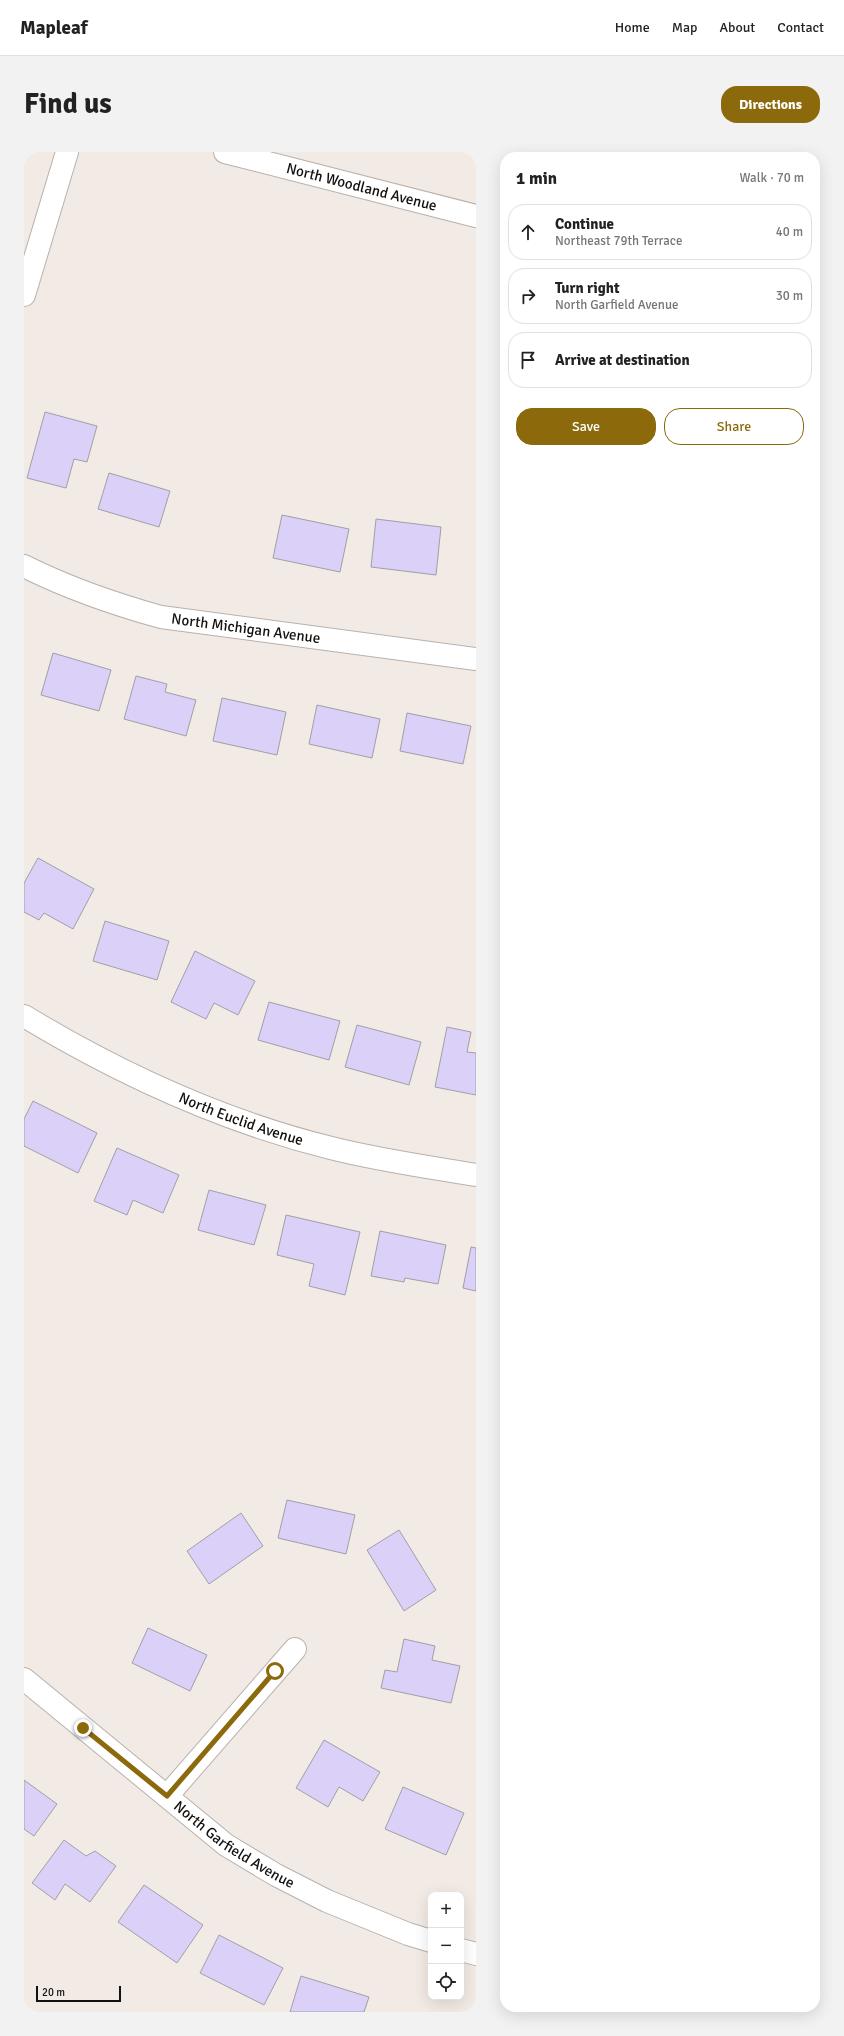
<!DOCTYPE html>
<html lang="en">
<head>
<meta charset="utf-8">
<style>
  :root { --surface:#fff; --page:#f2f2f2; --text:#222; --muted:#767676; --line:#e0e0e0; --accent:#8c6a0b }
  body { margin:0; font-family:Signika,sans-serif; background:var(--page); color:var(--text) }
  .controls { position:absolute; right:12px; bottom:12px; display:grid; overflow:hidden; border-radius:8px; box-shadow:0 4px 16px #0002 }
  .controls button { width:36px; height:36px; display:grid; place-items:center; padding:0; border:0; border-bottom:1px solid var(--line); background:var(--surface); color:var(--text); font:20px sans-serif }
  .scale { position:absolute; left:12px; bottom:10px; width:85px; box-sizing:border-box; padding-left:4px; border:2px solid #13110f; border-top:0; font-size:11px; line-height:14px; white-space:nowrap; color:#13110f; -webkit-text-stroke:3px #f2eae5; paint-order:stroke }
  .stop { position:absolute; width:12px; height:12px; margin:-9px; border:3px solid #8c6a0b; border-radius:50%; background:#fff }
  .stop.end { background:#8c6a0b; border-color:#fff; box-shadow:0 1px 4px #0008 }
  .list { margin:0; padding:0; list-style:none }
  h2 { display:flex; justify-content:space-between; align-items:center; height:52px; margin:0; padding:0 16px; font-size:17px }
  h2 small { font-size:13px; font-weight:400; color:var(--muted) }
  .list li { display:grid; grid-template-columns:26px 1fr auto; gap:12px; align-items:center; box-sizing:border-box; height:56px; margin:0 8px 8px; padding:0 8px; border:1px solid var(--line); border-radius:16px }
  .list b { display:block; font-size:15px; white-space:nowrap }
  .list p { margin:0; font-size:13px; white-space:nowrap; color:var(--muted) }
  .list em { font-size:13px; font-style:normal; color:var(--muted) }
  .actions { display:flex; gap:8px; padding:12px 16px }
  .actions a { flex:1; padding:9px 0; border:1px solid var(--accent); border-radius:16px; text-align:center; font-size:14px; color:var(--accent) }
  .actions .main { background:var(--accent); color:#fff }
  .icon { flex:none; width:22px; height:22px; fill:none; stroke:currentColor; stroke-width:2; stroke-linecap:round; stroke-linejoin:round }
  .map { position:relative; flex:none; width:452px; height:1860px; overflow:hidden; border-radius:16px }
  header { display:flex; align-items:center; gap:24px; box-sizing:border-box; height:56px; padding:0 20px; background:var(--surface); border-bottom:1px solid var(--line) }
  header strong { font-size:19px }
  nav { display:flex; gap:22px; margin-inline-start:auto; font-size:14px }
  .intro { display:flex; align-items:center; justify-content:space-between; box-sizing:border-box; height:96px; padding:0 24px }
  h1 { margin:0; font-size:28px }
  .button { padding:10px 18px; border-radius:16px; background:var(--accent); color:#fff; font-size:14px; font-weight:700 }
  main { display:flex; gap:24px; padding:0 24px }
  aside { flex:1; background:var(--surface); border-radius:16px; box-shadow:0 4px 16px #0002 }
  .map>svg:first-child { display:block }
</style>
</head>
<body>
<header>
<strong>Mapleaf</strong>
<nav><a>Home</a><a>Map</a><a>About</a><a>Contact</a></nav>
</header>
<div class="intro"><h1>Find us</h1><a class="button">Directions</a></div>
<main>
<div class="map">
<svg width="452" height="1860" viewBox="0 0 452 1860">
  <rect width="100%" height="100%" fill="#f2eae5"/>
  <!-- building -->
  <path fill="#dbd0f7" stroke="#a09fa6" d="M 21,260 L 73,274 L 63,310 L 50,307 L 42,336 L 3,326 Z
    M 85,321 L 146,339 L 135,375 L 74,357 Z
    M 258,363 L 325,377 L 316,420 L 249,406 Z
    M 352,367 L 417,375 L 412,423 L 347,415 Z
    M 29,501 L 87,518 L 75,559 L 17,543 Z
    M 112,524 L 143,532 L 141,540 L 172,548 L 162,584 L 100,567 Z
    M 198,546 L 262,560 L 253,603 L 189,589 Z
    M 293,553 L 356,567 L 348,606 L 285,592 Z
    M 383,561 L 447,574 L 439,612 L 376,599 Z
    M 14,706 L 70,737 L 49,777 L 20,761 L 15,768 L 0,760 L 0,731 Z
    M 81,769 L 145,789 L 133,828 L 69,809 Z
    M 171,799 L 231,829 L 214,863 L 190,851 L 182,867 L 147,850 Z
    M 245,850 L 316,869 L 305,908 L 234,888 Z
    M 333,873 L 397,890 L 385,933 L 321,915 Z
    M 423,875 L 447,880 L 443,900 L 452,901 L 452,943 L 411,935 Z
    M 9,949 L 73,981 L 54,1021 L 0,994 L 0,967 Z
    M 93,996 L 155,1023 L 139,1061 L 109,1048 L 103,1063 L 70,1049 Z
    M 185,1038 L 242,1053 L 230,1093 L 174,1078 Z
    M 262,1063 L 336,1080 L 321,1143 L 285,1134 L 290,1112 L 253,1103 Z
    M 356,1079 L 422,1093 L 414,1132 L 381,1126 L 380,1130 L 347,1124 Z
    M 447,1095 L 452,1096 L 452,1139 L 439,1136 Z
    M 263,1348 L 331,1363 L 322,1402 L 254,1386 Z
    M 217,1361 L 239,1394 L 185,1432 L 163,1399 Z
    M 375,1378 L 412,1438 L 380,1459 L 343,1398 Z
    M 124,1476 L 183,1503 L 166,1539 L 108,1511 Z
    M 380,1487 L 411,1494 L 408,1508 L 436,1514 L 427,1551 L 357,1536 L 361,1518 L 373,1520 Z
    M 300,1588 L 356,1620 L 339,1649 L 315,1635 L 304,1655 L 272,1636 Z
    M 0,1628 L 33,1652 L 10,1684 L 0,1677 Z
    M 379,1635 L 440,1661 L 422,1703 L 361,1677 Z
    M 40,1688 L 62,1704 L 71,1699 L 92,1714 L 66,1750 L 41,1732 L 31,1748 L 8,1731 Z
    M 120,1733 L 179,1773 L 153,1811 L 94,1770 Z
    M 195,1783 L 259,1816 L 240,1853 L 176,1821 Z
    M 277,1824 L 345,1845 L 340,1860 L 266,1860 Z"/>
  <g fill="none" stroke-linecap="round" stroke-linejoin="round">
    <!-- street casing -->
    <g stroke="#b8b1ac" stroke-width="24">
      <g id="street">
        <path id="s1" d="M 201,0 L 452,64"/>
        <path d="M 0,143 L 43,0"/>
        <path id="s2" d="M 0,414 C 44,436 90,452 137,465 L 452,507"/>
        <path id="s3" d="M 0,864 C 96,922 198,969 307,996 C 354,1008 404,1015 452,1023"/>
        <path id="s4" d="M 0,1527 L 202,1693 L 252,1723 L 303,1749 L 384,1782 L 407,1789"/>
        <path d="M 143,1644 L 271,1497"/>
        <path d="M 437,1798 L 452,1802"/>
      </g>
    </g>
    <!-- street -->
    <use href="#street" stroke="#fff" stroke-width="22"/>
  </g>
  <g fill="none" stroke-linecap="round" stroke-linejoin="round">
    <!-- route -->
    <path stroke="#8c6a0b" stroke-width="5" d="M 59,1576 L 143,1644 L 251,1519"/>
  </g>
  <g text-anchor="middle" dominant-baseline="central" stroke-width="4" stroke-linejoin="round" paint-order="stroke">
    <!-- street labels -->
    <g font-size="15" fill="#13110f" stroke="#f2eae5">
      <text stroke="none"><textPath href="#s1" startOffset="141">North Woodland Avenue</textPath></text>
      <text stroke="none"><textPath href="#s2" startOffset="232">North Michigan Avenue</textPath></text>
      <text stroke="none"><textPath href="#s3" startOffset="241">North Euclid Avenue</textPath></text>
      <text stroke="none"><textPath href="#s4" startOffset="268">North Garfield Avenue</textPath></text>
    </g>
  </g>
</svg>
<div class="controls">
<button>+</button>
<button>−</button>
<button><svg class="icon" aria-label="locate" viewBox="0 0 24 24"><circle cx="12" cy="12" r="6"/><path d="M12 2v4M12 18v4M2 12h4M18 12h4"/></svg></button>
</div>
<div class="scale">20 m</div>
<div class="stop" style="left:251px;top:1519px"></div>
<div class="stop end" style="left:59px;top:1576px"></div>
</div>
<aside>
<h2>1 min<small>Walk · 70 m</small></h2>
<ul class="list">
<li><svg class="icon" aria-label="ahead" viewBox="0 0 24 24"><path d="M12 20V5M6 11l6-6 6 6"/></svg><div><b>Continue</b><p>Northeast 79th Terrace</p></div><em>40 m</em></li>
<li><svg class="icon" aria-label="right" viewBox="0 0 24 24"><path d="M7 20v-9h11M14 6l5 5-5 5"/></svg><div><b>Turn right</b><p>North Garfield Avenue</p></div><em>30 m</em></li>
<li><svg class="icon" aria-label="arrive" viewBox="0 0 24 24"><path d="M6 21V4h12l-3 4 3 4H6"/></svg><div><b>Arrive at destination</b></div></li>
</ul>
<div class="actions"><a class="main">Save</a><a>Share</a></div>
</aside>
</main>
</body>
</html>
